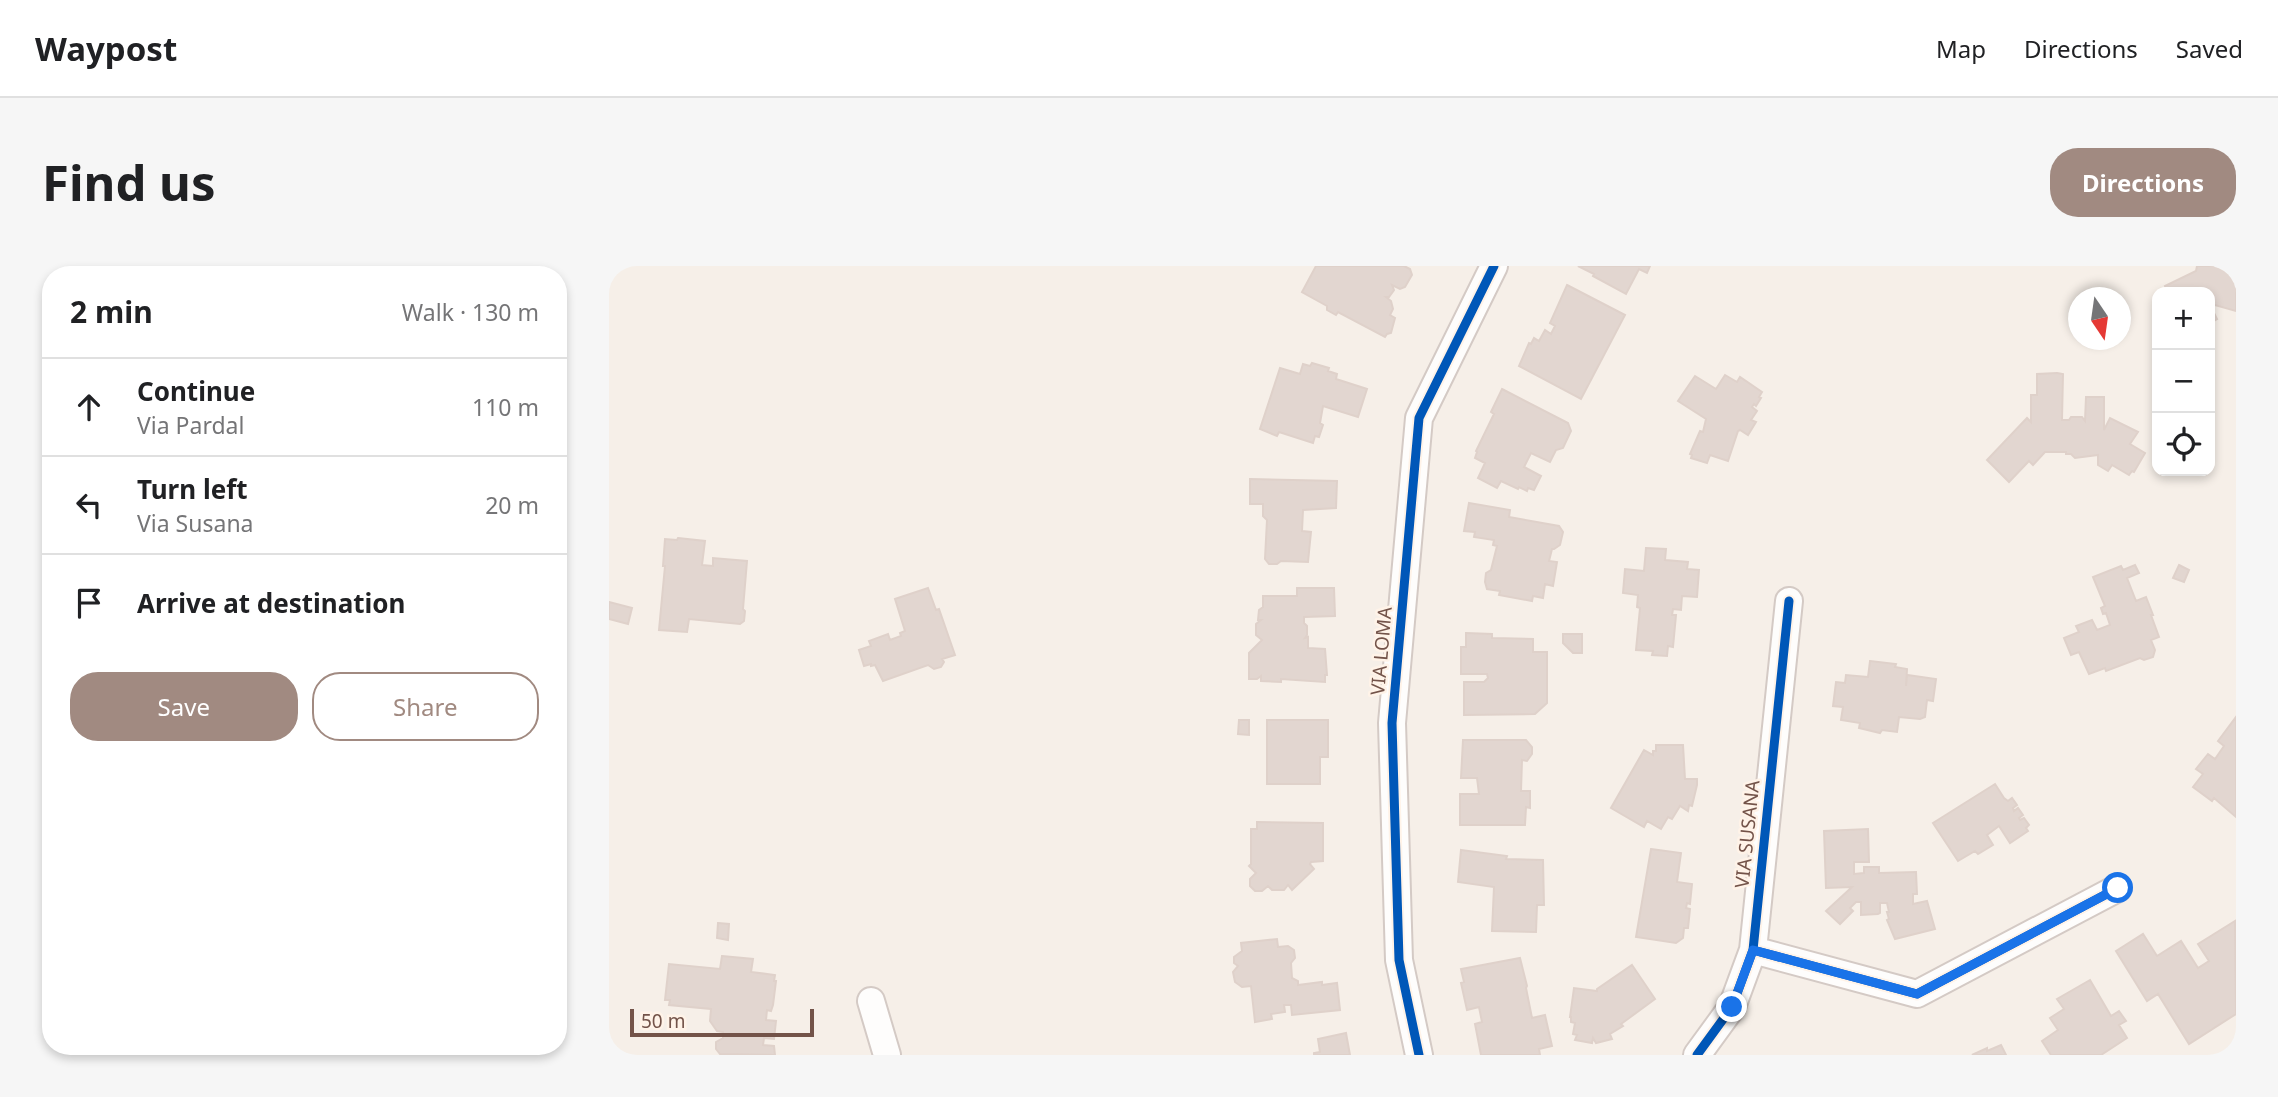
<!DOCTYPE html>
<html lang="en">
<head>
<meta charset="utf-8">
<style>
  :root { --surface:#fff; --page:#f6f6f6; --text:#202124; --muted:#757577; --line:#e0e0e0; --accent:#a18a81 }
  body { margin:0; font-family:"Noto Sans",sans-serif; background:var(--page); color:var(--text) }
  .controls { position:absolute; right:21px; top:21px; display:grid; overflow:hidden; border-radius:14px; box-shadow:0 4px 10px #0003 }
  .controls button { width:63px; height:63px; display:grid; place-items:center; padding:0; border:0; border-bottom:2px solid var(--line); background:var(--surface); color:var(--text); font:35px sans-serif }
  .compass { position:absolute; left:1459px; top:21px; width:63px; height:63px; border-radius:50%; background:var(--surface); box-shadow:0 4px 10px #0003; rotate:167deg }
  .scale { position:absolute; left:21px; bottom:18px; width:184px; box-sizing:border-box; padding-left:7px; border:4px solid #735349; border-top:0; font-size:19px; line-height:24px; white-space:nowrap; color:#735349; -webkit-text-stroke:5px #fff3e8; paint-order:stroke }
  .stop { position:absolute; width:21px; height:21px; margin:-16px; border:5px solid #1a73e8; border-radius:50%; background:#fff }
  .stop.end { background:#1a73e8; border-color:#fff; box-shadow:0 2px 7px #0008 }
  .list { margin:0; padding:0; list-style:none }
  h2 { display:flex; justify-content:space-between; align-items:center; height:91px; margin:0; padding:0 28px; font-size:30px }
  h2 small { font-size:23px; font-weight:400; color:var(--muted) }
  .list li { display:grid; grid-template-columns:46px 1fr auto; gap:21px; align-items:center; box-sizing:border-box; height:98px; padding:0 28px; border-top:2px solid var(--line) }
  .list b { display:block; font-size:26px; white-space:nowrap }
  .list p { margin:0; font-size:23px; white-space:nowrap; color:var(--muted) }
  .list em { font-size:23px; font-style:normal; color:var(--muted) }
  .actions { display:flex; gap:14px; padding:21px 28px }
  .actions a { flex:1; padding:16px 0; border:2px solid var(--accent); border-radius:28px; text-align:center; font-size:24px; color:var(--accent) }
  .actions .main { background:var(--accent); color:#fff }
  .icon { flex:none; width:38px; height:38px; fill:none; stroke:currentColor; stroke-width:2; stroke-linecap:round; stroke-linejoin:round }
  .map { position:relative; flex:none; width:1627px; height:789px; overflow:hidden; border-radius:28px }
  header { display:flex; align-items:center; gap:42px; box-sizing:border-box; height:98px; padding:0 35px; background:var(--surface); border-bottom:2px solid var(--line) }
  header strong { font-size:33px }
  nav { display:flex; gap:38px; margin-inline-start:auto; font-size:24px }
  .intro { display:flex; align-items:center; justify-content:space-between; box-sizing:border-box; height:168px; padding:0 42px }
  h1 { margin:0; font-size:49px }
  .button { padding:18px 32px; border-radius:28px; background:var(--accent); color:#fff; font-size:24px; font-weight:700 }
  main { display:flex; gap:42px; padding:0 42px }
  aside { flex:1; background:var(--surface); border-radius:28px; box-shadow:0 4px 10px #0003 }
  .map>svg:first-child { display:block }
</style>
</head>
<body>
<header>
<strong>Waypost</strong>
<nav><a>Map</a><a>Directions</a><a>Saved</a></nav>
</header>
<div class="intro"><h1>Find us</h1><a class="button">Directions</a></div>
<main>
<aside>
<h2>2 min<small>Walk · 130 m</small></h2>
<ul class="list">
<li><svg class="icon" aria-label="ahead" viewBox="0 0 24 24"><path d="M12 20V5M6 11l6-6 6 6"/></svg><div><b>Continue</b><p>Via Pardal</p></div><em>110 m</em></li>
<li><svg class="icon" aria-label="left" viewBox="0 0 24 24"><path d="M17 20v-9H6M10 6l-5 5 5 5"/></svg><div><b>Turn left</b><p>Via Susana</p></div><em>20 m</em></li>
<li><svg class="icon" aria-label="arrive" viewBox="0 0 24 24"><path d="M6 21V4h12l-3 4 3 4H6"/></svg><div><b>Arrive at destination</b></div></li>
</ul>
<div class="actions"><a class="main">Save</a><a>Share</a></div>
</aside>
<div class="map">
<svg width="1627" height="789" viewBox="0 0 1627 789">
  <rect width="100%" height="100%" fill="#f6efe8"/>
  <!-- building -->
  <path fill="#e2d6d0" stroke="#dfd1ca" stroke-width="2" d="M 707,0 L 795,0 L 801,3 L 803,9 L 796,21 L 791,23 L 783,19 L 785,24 L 780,31 L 777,31 L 782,35 L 784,43 L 781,49 L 786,52 L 782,67 L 778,68 L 776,71 L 729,46 L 727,49 L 718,44 L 718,40 L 693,26 Z
    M 969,0 L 1041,0 L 1038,7 L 1030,3 L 1017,28 L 984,10 L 985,8 Z
    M 1588,0 L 1627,0 L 1627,45 L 1606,39 L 1602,41 L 1608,53 L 1601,57 L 1601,26 L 1556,26 L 1558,24 L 1556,20 L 1587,5 Z
    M 958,19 L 1016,49 L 972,133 L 910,100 L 920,77 L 922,78 L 925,72 L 930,75 L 936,64 L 942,68 L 946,60 L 941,57 Z
    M 703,97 L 720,102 L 719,105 L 728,108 L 727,113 L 758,123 L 749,151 L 714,140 L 711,157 L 714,159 L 710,171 L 706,170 L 704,177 L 670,166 L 668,170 L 651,163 L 671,102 L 691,108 L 694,98 L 701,100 Z
    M 1448,107 L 1454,108 L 1453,154 L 1460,154 L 1462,151 L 1473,151 L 1476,155 L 1477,131 L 1495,131 L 1495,164 L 1501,152 L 1529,166 L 1521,178 L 1536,187 L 1525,206 L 1523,205 L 1520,209 L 1503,199 L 1499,205 L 1489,199 L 1489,189 L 1466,192 L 1462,188 L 1457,188 L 1457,186 L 1436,186 L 1424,199 L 1420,195 L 1400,216 L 1378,194 L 1418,152 L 1422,156 L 1422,129 L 1428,129 L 1428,108 Z
    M 1116,109 L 1128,116 L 1131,111 L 1153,126 L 1150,131 L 1152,132 L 1147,140 L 1145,138 L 1143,141 L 1148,145 L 1142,154 L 1147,156 L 1139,169 L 1131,164 L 1129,165 L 1119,195 L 1101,189 L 1098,197 L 1082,192 L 1083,189 L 1081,188 L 1091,165 L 1094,166 L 1097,153 L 1069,135 L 1086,110 L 1107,123 Z
    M 893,123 L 959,157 L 962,165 L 954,182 L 947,184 L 941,196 L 922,187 L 915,201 L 932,210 L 925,224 L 919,222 L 918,225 L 910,221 L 909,223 L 892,215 L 888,222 L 869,212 L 876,197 L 866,192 L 868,186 L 867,185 L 885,148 L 882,146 Z
    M 641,213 L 728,215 L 727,242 L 694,244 L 693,265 L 702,266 L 699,296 L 672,295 L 668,298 L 660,298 L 656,293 L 658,254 L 654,250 L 654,238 L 641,238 Z
    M 860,237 L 901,244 L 900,251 L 950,260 L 954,266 L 951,279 L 945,283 L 943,283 L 940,295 L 948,296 L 944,320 L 936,318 L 934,332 L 924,330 L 923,335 L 890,329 L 891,325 L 878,323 L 876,316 L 877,307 L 882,304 L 888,280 L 884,279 L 885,274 L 865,271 L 866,266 L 855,265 Z
    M 69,272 L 96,275 L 93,299 L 104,300 L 104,292 L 138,295 L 134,343 L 136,345 L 135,355 L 131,358 L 80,353 L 78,366 L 50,364 L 56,300 L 54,300 L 56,273 L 68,274 Z
    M 1037,282 L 1057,283 L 1056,294 L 1079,296 L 1078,303 L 1090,304 L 1088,331 L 1073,330 L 1072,344 L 1064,343 L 1063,349 L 1067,349 L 1064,381 L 1059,380 L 1058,390 L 1043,389 L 1044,385 L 1027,384 L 1031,342 L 1028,341 L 1029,329 L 1014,327 L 1016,303 L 1035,305 Z
    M 1526,299 L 1530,307 L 1518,312 L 1527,335 L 1537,331 L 1544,349 L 1542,349 L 1550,371 L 1542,374 L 1546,384 L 1544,391 L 1535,394 L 1531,392 L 1497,405 L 1496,402 L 1480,408 L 1470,386 L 1462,389 L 1455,372 L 1470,366 L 1467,360 L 1483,354 L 1488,364 L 1501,359 L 1497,347 L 1494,348 L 1492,342 L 1496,340 L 1484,311 L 1512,300 L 1514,304 Z
    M 1570,299 L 1580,304 L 1575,316 L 1564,312 Z
    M 319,322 L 327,344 L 330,343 L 346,389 L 333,393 L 335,396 L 332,401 L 325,403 L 319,399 L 274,415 L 266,399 L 262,400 L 262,398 L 255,400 L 250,384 L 262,380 L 260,375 L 279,368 L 281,374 L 292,370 L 291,367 L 296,365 L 286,333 Z
    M 688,322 L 725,322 L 726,350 L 695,351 L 695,357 L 698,360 L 698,369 L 696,372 L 699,371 L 699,382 L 716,383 L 718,409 L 716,409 L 716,416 L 672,413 L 672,416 L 652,415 L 652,410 L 648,413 L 640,413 L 640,387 L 653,374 L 647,369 L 647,358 L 652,354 L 649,354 L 650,344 L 654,341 L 654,330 L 688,330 Z
    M 0,336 L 23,342 L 19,358 L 0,353 Z
    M 857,367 L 883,368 L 883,372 L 924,373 L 924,386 L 938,386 L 938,437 L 926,448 L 855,449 L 855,416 L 875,416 L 879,412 L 878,408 L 852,408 L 852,381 L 857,381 Z
    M 954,368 L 973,368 L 973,387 L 964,387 L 954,377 Z
    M 1261,395 L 1287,398 L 1286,401 L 1298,403 L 1297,420 L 1298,409 L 1327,413 L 1324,435 L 1318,434 L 1316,451 L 1311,453 L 1290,451 L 1288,466 L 1273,464 L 1271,467 L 1250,462 L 1251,457 L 1232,454 L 1234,441 L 1224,440 L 1227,416 L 1236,417 L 1237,409 L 1259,411 Z
    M 1627,451 L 1627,551 L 1605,532 L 1603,535 L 1584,521 L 1594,508 L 1587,503 L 1599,488 L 1606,493 L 1615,480 L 1609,475 Z
    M 630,454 L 640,454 L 640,469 L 629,468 Z
    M 658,454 L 719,454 L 719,491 L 711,491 L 711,518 L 658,518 Z
    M 854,474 L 917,474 L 923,481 L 923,488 L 918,495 L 913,494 L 912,525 L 921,525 L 921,542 L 917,541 L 916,559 L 851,559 L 851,528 L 870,528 L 868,512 L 852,512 Z
    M 1047,479 L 1074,479 L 1076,513 L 1088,513 L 1088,519 L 1083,540 L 1080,539 L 1079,545 L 1071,540 L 1063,553 L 1059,551 L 1052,563 L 1038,555 L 1035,561 L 1002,542 L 1035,484 L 1044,489 L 1044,485 L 1047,485 Z
    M 1386,518 L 1395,532 L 1399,535 L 1403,532 L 1408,539 L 1404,542 L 1405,545 L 1409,542 L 1414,549 L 1410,552 L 1411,554 L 1415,552 L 1420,559 L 1417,562 L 1419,565 L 1401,577 L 1390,560 L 1378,569 L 1384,579 L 1369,588 L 1366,585 L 1349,595 L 1324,557 Z
    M 648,556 L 714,557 L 714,595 L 702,596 L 701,598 L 705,603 L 683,624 L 679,619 L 675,624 L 663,624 L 659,620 L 653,625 L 646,625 L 641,620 L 641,613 L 647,607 L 640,600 L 642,598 L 642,563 L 648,563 Z
    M 1259,563 L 1260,596 L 1245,596 L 1245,608 L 1255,607 L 1255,601 L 1270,601 L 1270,607 L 1307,606 L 1308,628 L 1304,628 L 1304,638 L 1318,635 L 1326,663 L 1286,673 L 1278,654 L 1280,653 L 1278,646 L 1280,646 L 1278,637 L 1271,637 L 1271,647 L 1269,648 L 1252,649 L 1252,636 L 1247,636 L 1241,642 L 1244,645 L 1231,658 L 1217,645 L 1243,621 L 1217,622 L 1215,565 Z
    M 1042,583 L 1072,587 L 1068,616 L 1083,618 L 1081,638 L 1078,637 L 1077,642 L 1081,643 L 1079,662 L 1075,662 L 1074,672 L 1067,677 L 1027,671 Z
    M 852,584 L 898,590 L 897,593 L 934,594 L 935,639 L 928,639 L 927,666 L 883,665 L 885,621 L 849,616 Z
    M 1626,655 L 1627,748 L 1580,778 L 1549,728 L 1538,735 L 1507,685 L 1534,668 L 1548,690 L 1572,675 L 1589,702 L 1600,695 L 1589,678 Z
    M 109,657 L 120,658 L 119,674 L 108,672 Z
    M 668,673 L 669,681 L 679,680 L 685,684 L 686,692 L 682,697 L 683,712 L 689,715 L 689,719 L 713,716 L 713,719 L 728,717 L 731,744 L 683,749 L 682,739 L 675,739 L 676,746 L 662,748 L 663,753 L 646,756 L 642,720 L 633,721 L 626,716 L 624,706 L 629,700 L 625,697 L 625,691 L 633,685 L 632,677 Z
    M 113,690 L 144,693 L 142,706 L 166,709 L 165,715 L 167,715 L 164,739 L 162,745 L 158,744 L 157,754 L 167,755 L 165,773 L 155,772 L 154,779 L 165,780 L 166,789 L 111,788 L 107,783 L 107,776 L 114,772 L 114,766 L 108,765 L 101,755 L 102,743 L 60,739 L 61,734 L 56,734 L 60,698 L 111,703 Z
    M 911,692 L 918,720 L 917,722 L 923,752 L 936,749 L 943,780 L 930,783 L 931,789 L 872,789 L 866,758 L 873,756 L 870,741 L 858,744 L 852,717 L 855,716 L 852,703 Z
    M 1023,699 L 1046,733 L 1012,758 L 1014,760 L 1001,768 L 1003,773 L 987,777 L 984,772 L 983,777 L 966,774 L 968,769 L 964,768 L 966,757 L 962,756 L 962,751 L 961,751 L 965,722 L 988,725 L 988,723 Z
    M 1481,714 L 1502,750 L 1510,745 L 1517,755 L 1510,759 L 1518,772 L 1492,789 L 1442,789 L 1433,775 L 1449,764 L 1441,752 L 1455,743 L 1448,733 Z
    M 737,767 L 741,789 L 705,789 L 705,787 L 711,786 L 709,773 Z
    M 1392,779 L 1397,789 L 1363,789 L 1378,782 L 1378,785 Z"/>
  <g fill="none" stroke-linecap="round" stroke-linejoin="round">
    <!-- minor casing -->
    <g stroke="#d4cac5" stroke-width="30">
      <path id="minor" d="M 1144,684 L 1308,728 L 1509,622
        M 262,735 L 278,789
        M 810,789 L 790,694 L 783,457 L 810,152 L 885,0
        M 1088,789 L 1123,741 L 1144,684 L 1180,335"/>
    </g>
    <!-- minor -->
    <use href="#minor" stroke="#fefdfc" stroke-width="26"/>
    <!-- cycleway casing -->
    <g stroke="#fff3e8" stroke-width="13">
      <path id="cycleway" d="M 1144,684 L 1308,728 L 1509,622
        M 810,789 L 790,694 L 783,457 L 810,152 L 885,0
        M 1088,789 L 1123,741 L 1144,684 L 1180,335"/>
    </g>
    <!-- cycleway -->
    <use href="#cycleway" stroke="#0057b8" stroke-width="9"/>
  </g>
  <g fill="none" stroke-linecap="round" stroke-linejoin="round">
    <!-- route -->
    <path stroke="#1a73e8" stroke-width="9" d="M 1123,741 L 1144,684 L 1308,728 L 1509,622"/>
  </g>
  <g text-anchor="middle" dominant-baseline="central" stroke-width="5" stroke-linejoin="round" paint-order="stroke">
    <!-- street labels -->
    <g font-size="19" fill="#735349" stroke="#fff3e8">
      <text transform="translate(772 385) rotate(-85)">VIA LOMA</text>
      <text transform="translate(1138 568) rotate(-84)">VIA SUSANA</text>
    </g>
  </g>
</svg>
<div class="controls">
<button>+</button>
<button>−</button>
<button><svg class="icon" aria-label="locate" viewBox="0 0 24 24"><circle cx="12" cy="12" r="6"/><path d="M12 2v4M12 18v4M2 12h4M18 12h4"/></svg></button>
</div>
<svg class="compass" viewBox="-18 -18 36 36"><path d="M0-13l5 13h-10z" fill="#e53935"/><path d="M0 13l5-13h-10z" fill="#757577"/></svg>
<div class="scale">50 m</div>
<div class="stop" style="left:1509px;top:622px"></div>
<div class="stop end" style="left:1123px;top:741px"></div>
</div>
</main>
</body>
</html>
